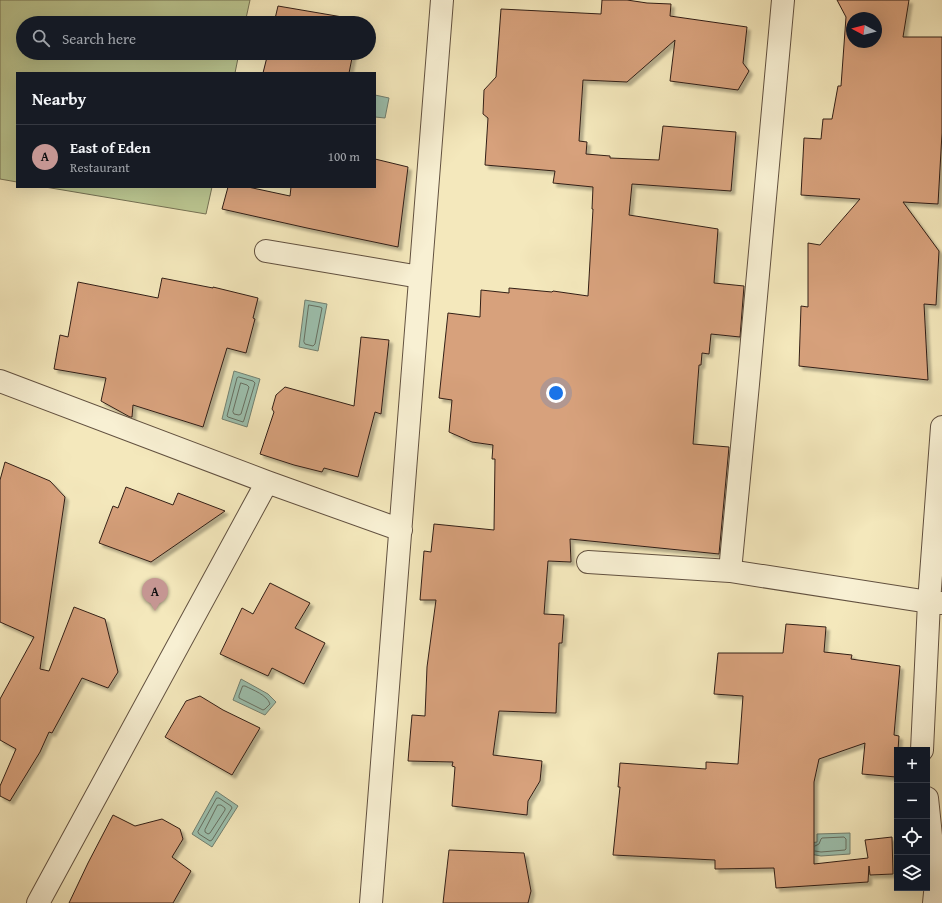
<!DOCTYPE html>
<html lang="en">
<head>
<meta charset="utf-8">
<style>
  :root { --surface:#171b24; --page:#242831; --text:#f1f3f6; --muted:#9ea1a6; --line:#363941; --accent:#c59692 }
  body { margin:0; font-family:"Gentium Book Plus",serif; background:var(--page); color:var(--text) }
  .controls { position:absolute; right:12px; bottom:12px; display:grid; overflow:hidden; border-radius:0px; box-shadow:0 4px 16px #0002 }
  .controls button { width:36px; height:36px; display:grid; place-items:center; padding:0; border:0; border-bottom:1px solid var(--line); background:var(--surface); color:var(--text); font:20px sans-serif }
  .compass { position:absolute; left:846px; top:12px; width:36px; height:36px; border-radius:50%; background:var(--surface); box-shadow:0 4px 16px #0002; rotate:277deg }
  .you { position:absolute; left:556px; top:393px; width:14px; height:14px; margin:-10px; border:3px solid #fff; border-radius:50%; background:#1a73e8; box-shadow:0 0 0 6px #1a73e833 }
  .badge { display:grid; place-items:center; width:26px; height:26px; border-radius:50%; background:var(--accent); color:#111; font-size:13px; font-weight:700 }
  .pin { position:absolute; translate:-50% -33px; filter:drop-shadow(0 1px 2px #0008) }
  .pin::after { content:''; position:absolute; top:21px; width:14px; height:12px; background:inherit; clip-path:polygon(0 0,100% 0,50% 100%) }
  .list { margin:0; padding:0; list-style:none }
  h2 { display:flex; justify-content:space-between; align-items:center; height:52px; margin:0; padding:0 16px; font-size:17px }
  h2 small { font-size:13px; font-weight:400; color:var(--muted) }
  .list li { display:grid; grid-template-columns:26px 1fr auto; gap:12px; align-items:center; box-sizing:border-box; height:64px; padding:0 16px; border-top:1px solid var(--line) }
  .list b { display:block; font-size:15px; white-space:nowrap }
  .list p { margin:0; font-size:13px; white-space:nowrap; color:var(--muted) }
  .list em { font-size:13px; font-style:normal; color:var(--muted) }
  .icon { flex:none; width:22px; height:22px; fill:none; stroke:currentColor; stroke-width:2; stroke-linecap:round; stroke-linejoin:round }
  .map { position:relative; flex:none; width:942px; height:903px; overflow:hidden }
  .search { position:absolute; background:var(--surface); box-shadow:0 4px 16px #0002; left:16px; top:16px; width:360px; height:44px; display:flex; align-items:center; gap:10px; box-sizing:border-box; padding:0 14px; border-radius:22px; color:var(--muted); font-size:15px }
  .panel { position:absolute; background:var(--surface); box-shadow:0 4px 16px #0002; left:16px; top:72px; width:360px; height:116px; border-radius:0px }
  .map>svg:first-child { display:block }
</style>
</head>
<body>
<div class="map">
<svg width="942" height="903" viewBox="0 0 942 903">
  <defs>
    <filter id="shadow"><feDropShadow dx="3.5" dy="3.5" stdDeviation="1" flood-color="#0004"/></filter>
  </defs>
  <rect width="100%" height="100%" fill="#f4e8bc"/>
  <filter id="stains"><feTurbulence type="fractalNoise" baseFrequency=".005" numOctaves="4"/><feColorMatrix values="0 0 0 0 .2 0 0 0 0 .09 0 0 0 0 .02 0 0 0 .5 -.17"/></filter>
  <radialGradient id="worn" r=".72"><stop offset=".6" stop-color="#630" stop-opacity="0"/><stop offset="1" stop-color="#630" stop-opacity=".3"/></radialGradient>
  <!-- green -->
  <path fill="#bbc691" stroke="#767254" d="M 0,0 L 250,0 L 245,23 L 23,23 L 23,53 L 239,53 L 235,73 L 17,73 L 17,182 L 0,179 Z
    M 45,187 L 212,187 L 206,214 Z"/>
  <!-- water -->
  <path fill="#9cc0ae" stroke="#728071" d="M 375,95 L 389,98 L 385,118 L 375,117 Z
    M 305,300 L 327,304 L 318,351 L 299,347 Z
    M 234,371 L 260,379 L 247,427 L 222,419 Z
    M 241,679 L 268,694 L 276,702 L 265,715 L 233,700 Z
    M 216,791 L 238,806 L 212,847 L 192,834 Z
    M 850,833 L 850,854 L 821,856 L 810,854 L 810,843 L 817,842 L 817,834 Z"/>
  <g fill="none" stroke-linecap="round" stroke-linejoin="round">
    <!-- shore -->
    <path stroke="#677062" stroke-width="1" d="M 309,305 L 320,307 L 322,308 L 315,344 L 313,346 L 305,344 L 304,342 Z
      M 239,377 L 253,381 L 255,383 L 244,420 L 243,422 L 228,417 L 227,416 L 237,378 Z
      M 241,383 L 247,385 L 249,387 L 241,414 L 239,415 L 234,414 L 233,412 Z
      M 243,686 L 245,686 C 253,690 267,695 270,704 L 265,709 L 263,710 L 239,698 L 239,696 Z
      M 217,798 L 219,798 L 231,806 L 232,808 L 212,840 L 210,841 L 199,834 L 198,832 Z
      M 218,805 L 221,805 L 225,808 L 225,810 L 210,833 L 208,834 L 205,832 L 205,830 Z
      M 815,846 L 819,844 L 821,839 L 822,838 L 844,837 L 846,839 L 846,849 L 845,850 L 821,852 L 815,851"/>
  </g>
  <!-- building -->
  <path fill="#d7a17c" stroke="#321f16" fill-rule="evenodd" filter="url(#shadow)" d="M 602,0 L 627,0 L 647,3 L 671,4 L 670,16 L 747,27 L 743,63 L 749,71 L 738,90 L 670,81 L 675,40 L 627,82 L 583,80 L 579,141 L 587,142 L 586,154 L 610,156 L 610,158 L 659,160 L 663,126 L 736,132 L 731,191 L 632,184 L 629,215 L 718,229 L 714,283 L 744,286 L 740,337 L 711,334 L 709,354 L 702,353 L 701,365 L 699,365 L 693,444 L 729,447 L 719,554 L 570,539 L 571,562 L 548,561 L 544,614 L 564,615 L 562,643 L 559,643 L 556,713 L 499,711 L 493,755 L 542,761 L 540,781 L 528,801 L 527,815 L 452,806 L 455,767 L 452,766 L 453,762 L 408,761 L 412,715 L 425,716 L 427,667 L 436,600 L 420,600 L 424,551 L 431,552 L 434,524 L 494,530 L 495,459 L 492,459 L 493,445 L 472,442 L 449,432 L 452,400 L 439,398 L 448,313 L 480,317 L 481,290 L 509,293 L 509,288 L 552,292 L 553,291 L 588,296 L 593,209 L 592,209 L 593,187 L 553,183 L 555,171 L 485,165 L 488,118 L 483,114 L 484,90 L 496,77 L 501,9 L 601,14 Z
    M 837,0 L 909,0 L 903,37 L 942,37 L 942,133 L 938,204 L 903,202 L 939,251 L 936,305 L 924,304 L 928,380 L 799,366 L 801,306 L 808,307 L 808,243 L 820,245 L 860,199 L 801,195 L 804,138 L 821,139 L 823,119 L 832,119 L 838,86 L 841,86 L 846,17 ZM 852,18 L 876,18 L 876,42 L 852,42 Z
    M 278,6 L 360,20 L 359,23 L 274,23 Z
    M 268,53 L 353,53 L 349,73 L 263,73 Z
    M 375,159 L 408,167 L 398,247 L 307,228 L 222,209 L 228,187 L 248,187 L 290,196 L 291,187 L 375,187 Z
    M 162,278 L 213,288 L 213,287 L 258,298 L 253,318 L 255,319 L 246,353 L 227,348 L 203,427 L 133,405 L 132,417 L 130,417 L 101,401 L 106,378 L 54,369 L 60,335 L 68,337 L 78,282 L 158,298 Z
    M 361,337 L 389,340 L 381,414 L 375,412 L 358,477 L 324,468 L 322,472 L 294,465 L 260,454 L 274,412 L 272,409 L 276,395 L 285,387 L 354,406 Z
    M 5,462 L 50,481 L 65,497 L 40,669 L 49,671 L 74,607 L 105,619 L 118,672 L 108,688 L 82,678 L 52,733 L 49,732 L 40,752 L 10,801 L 0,796 L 0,786 L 16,749 L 0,740 L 0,699 L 34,637 L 0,622 L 0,480 Z
    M 126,487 L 173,505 L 178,493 L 225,511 L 151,562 L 99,543 L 113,506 L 118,508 Z
    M 270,583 L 310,603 L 295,628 L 325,643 L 304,684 L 272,668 L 268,676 L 220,654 L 242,608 L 253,614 Z
    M 786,624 L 826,627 L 824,652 L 852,655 L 851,659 L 900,666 L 894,735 L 899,736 L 898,750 L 897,750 L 896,777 L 862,774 L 865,743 L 819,759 L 814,782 L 814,864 L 868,858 L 865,840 L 892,837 L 893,874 L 870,875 L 869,866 L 868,882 L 776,888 L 774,868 L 715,869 L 715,860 L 613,855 L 620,787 L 618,787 L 620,763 L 706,769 L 706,762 L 738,764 L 743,696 L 714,694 L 718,653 L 783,653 Z
    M 200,696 L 223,710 L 260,728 L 232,775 L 165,737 L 186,701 Z
    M 113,815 L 135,826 L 162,819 L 180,829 L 183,839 L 172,857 L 191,871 L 173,903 L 69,903 L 88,863 Z
    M 449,850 L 524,853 L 531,891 L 528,903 L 443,903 Z"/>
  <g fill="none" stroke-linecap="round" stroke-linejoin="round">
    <!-- street casing -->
    <g stroke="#625140" stroke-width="24">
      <path id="street" d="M 266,251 L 420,277
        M 0,381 L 267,482 L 401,530
        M 588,562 L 730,571 L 929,602 L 942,603
        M 730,571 L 748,384 L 783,0
        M 922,750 L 929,602 L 942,427
        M 927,798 L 936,883 L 934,903
        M 38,903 L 267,482
        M 371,903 L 442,0"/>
    </g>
    <!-- street -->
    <use href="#street" stroke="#f8f0d3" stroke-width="22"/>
  </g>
  <rect width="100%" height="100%" filter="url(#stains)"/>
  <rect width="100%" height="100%" fill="url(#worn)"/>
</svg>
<div class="controls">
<button>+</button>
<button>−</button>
<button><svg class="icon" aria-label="locate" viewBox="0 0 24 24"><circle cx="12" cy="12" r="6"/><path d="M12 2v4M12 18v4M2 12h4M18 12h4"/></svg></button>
<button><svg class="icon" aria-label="layers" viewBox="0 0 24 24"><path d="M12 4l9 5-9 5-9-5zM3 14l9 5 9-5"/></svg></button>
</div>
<svg class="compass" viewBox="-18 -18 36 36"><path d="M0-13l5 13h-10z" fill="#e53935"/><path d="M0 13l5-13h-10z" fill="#9ea1a6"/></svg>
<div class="you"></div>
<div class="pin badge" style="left:155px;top:611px">A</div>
<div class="search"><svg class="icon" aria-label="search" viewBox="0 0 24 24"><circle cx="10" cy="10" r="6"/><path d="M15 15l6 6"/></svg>Search here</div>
<section class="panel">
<h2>Nearby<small></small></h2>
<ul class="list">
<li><span class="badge">A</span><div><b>East of Eden</b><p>Restaurant</p></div><em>100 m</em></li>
</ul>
</section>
</div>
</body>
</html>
